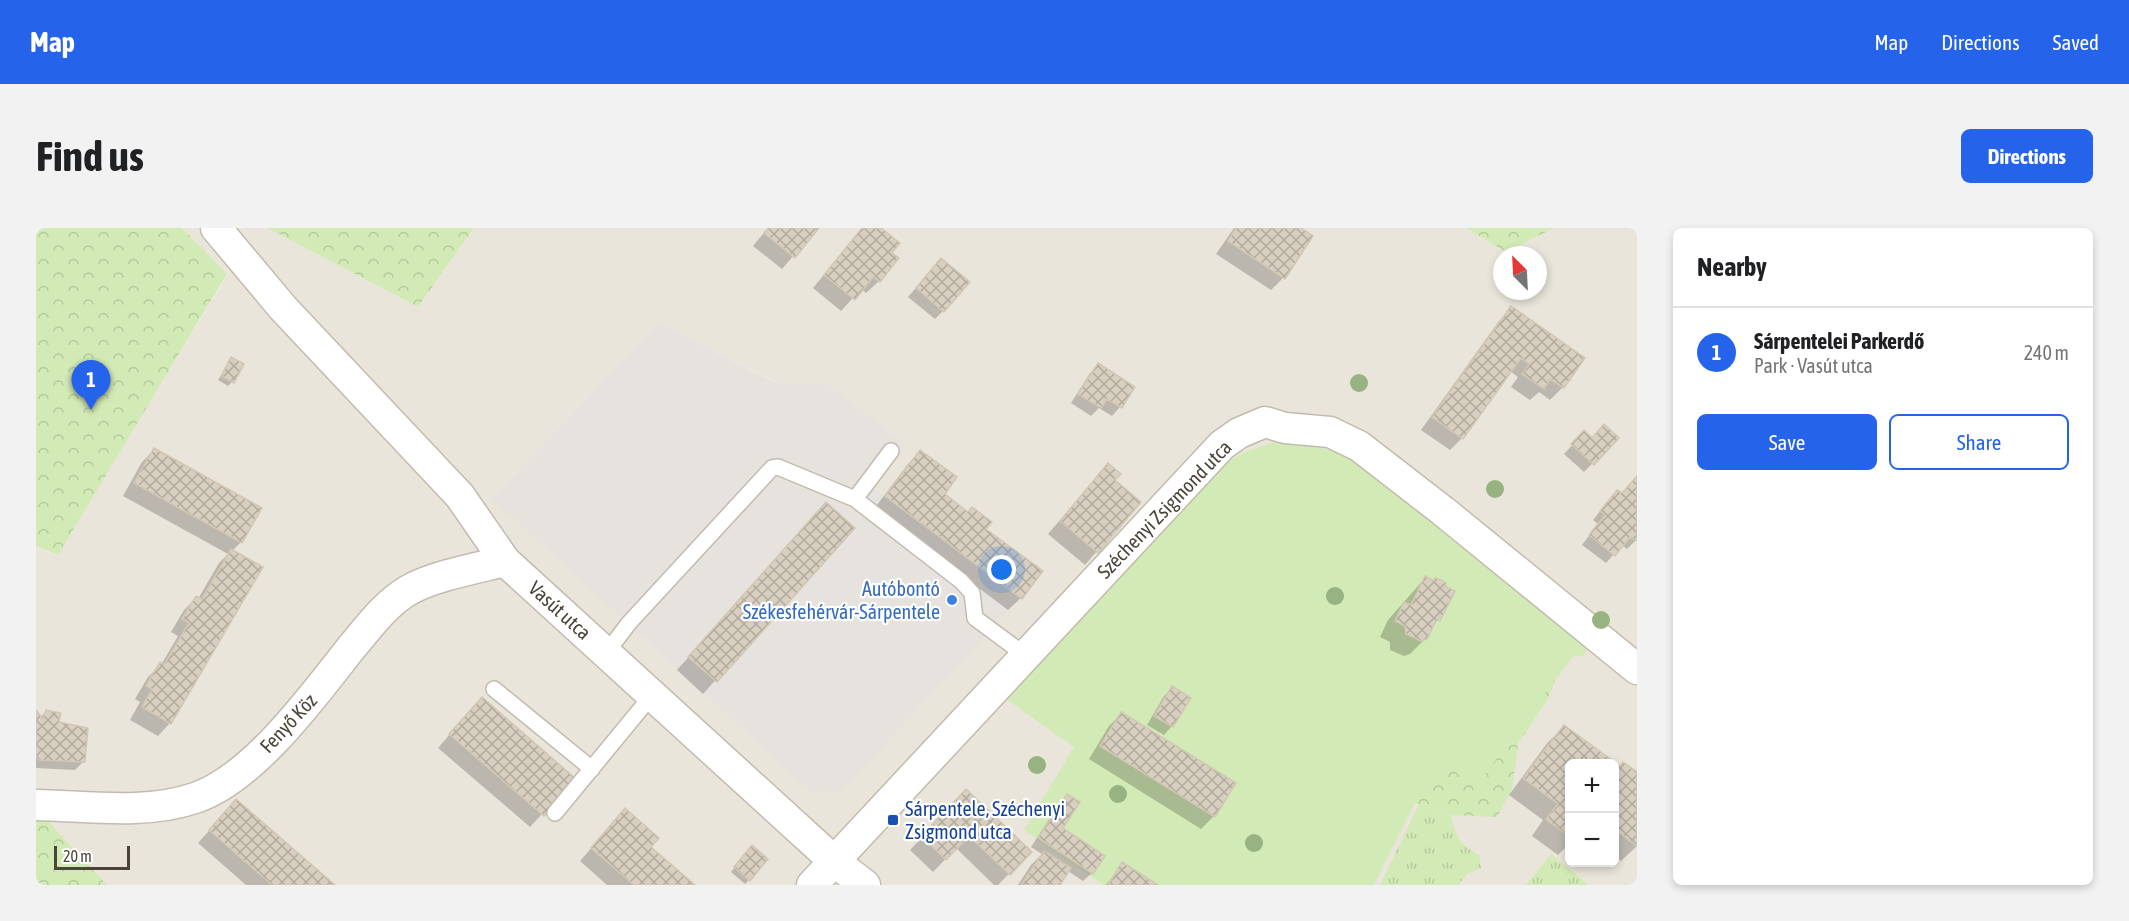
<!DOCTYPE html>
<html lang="en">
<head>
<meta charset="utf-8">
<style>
  :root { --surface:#fff; --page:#f2f2f2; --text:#202124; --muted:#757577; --line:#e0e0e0; --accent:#2563eb }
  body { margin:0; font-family:"Asap Condensed",sans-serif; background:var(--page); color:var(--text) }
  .controls { position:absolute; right:18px; bottom:18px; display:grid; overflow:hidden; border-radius:9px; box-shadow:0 3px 9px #0003 }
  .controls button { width:54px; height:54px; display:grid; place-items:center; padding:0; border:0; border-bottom:2px solid var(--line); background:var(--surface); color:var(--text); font:30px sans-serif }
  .compass { position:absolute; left:1457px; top:18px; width:54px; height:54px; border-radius:50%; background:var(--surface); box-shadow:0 3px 9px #0003; rotate:336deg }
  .scale { position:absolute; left:18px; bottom:15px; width:76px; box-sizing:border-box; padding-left:6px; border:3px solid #4b4439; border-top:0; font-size:16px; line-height:21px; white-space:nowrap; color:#4b4439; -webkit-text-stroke:4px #fff; paint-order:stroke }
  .you { position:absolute; left:966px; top:342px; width:21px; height:21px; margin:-15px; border:4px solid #fff; border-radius:50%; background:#1a73e8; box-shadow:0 0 0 9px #1a73e833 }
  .badge { display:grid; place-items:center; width:39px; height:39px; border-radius:50%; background:var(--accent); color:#fff; font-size:20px; font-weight:700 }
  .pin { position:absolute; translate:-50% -50px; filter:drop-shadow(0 2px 3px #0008) }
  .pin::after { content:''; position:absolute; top:32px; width:21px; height:18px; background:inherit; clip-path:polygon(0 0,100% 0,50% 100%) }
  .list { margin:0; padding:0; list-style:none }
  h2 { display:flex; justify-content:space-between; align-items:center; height:78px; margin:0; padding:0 24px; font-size:26px }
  h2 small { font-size:20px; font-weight:400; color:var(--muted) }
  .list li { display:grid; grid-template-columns:39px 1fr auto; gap:18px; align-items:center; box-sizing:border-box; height:90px; padding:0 24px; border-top:2px solid var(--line) }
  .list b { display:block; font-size:22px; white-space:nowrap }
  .list p { margin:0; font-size:20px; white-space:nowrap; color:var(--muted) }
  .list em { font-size:20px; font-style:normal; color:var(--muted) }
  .actions { display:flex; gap:12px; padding:18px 24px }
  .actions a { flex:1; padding:14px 0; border:2px solid var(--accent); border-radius:9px; text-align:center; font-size:21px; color:var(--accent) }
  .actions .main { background:var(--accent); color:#fff }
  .map { position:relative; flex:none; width:1601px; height:657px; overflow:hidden; border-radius:9px }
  header { display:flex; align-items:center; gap:36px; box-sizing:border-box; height:84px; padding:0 30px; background:var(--accent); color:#fff }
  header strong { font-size:28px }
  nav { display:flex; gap:33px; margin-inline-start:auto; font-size:21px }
  .intro { display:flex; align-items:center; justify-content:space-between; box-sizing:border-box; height:144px; padding:0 36px }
  h1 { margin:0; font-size:42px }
  .button { padding:15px 27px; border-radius:9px; background:var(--accent); color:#fff; font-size:21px; font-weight:700 }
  main { display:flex; gap:36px; padding:0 36px }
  aside { flex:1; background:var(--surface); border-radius:9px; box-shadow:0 3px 9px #0003 }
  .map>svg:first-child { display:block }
</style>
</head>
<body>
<header>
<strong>Map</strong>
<nav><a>Map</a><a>Directions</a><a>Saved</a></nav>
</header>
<div class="intro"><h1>Find us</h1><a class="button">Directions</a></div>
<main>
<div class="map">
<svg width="1601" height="657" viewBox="0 0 1601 657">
  <defs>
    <pattern id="grass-tufts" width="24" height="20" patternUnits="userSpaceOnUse" patternTransform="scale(1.5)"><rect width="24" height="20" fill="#d2eab5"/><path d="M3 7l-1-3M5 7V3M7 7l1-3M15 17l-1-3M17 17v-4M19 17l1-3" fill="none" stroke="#b6ca9c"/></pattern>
    <pattern id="forest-crowns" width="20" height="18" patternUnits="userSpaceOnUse" patternTransform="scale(1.5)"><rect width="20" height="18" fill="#d2eab5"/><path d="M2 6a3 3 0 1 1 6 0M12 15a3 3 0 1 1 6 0" fill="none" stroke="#b6ca9c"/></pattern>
    <pattern id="building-cross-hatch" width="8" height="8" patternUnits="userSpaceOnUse" patternTransform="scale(1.5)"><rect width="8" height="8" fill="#d8cfc1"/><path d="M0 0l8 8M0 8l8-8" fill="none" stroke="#b1aa9e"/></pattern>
  </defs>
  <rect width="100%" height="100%" fill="#f6f3ec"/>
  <!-- residential -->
  <path fill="#eae5da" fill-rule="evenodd" d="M 146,0 L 231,0 L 382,79 L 438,0 L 1430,0 L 1470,24 L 1518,0 L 1601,0 L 1601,657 L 71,657 L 12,594 L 0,593 L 0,318 L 21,327 L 191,47 ZM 1466,27 L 1502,27 L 1502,63 L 1466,63 ZM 623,95 L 743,156 L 791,155 L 870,215 L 836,260 L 455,270 ZM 1534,536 L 1578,536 L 1578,634 L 1534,634 Z"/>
  <!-- industrial -->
  <path fill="#e6e2dd" d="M 623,95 L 742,156 L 791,155 L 870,215 L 837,260 L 985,369 L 805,564 L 774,563 L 455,270 Z"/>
  <!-- grass -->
  <path fill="url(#grass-tufts)" d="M 1383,576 L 1415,587 C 1420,609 1423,616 1443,627 L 1445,640 L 1431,646 L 1422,657 L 1344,657 Z
    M 1515,626 L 1553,657 L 1490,657 Z"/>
  <!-- forest -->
  <path fill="url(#forest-crowns)" d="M 0,0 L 146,0 L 191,46 L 22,327 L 0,318 Z
    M 231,0 L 438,0 L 382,79 Z
    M 1430,0 L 1518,0 L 1470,24 Z
    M 1526,434 L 1513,469 L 1482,516 L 1476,562 L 1461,589 L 1415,587 L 1352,566 Z
    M 0,593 L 12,593 L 71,657 L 0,657 Z"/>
  <!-- garden -->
  <path fill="#d2eab5" d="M 1239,214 L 1263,214 L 1305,225 L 1344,249 L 1554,418 L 1546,429 L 1538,427 L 1444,553 L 1400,533 L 1338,657 L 1068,657 L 988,602 L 1038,519 L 970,471 L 1179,241 L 1211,223 Z"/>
  <!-- shadow -->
  <path fill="#0003" d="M 732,0 L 781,0 L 746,41 L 717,18 Z
    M 826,0 L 843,0 L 854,25 L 843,53 L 830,65 L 825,61 L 805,83 L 777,60 Z
    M 1198,0 L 1262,0 L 1275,9 L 1247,50 L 1235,62 L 1180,26 Z
    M 897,40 L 907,83 L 899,91 L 872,69 Z
    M 1476,80 L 1547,131 L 1527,159 L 1514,172 L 1503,164 L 1494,172 L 1475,159 L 1482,149 L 1474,143 L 1426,210 L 1414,222 L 1385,202 L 1463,93 Z
    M 195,131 L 196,154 L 192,158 L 182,152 Z
    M 1062,137 L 1097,159 L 1084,179 L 1076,188 L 1063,180 L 1055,188 L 1035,175 L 1054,145 Z
    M 1581,210 L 1548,244 L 1528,226 L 1540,213 Z
    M 118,222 L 205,314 L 196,323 L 225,340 L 134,495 L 122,508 L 94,492 L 104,474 L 99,471 L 112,449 L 125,437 L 142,408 L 135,404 L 148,382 L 160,370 L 162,371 L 183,335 L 192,326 L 87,268 L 106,234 Z
    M 884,224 L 906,266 L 948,301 L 985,370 L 972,382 L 838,281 L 872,236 Z
    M 1072,237 L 1077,252 L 1103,274 L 1049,337 L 1012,306 Z
    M 1573,272 L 1601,311 L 1591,321 L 1586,317 L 1570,335 L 1546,317 L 1562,296 L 1557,292 Z
    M 778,289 L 816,300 L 667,466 L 641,442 Z
    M 1389,350 L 1397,354 L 1399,351 L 1402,392 L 1395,399 L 1390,410 L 1374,426 L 1368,428 L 1354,422 L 1354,414 L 1344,409 L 1352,392 Z
    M 1137,460 L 1136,498 L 1128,507 L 1111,497 L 1128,468 Z
    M 10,483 L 48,533 L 39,542 L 0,540 L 0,484 L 4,490 Z
    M 433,484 L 538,551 L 494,599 L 402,520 Z
    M 1085,486 L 1178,588 L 1165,601 L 1053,531 L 1073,498 Z
    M 1528,499 L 1534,536 L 1534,615 L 1522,627 L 1496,608 L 1507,592 L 1473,567 L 1512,514 Z
    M 1578,536 L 1601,546 L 1601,618 L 1585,633 L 1578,628 Z
    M 930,564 L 994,624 L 962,657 L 958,657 L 920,620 L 897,644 L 874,622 Z
    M 1031,568 L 1025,601 L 1056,645 L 1047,653 L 1032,643 L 1023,657 L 982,657 L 995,637 L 1006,626 L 995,619 L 1023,576 Z
    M 200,573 L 297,657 L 210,657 L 162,615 Z
    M 577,595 L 613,619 L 657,657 L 571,657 L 544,633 Z
    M 712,623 L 713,652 L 709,656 L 695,644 Z
    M 1087,636 L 1119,657 L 1070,657 Z"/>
  <!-- building -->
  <path fill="url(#building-cross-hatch)" stroke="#d3c7b4" stroke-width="1.5" d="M 733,0 L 783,0 L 759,30 L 728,5 Z
    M 826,0 L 845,0 L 864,15 L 856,25 L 863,30 L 844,54 L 837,49 L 819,72 L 788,47 Z
    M 1200,0 L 1265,0 L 1277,8 L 1249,51 L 1192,13 Z
    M 905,30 L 934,54 L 908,84 L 880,60 Z
    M 1475,78 L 1549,130 L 1528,160 L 1514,151 L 1508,161 L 1486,146 L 1493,136 L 1485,130 L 1427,211 L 1396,189 Z
    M 195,129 L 208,136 L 198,155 L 185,148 Z
    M 1062,135 L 1099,159 L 1086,180 L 1071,171 L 1065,180 L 1042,166 Z
    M 1568,196 L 1583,210 L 1558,237 L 1535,216 L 1548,202 L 1556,210 Z
    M 118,220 L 226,280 L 206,315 L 98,255 Z
    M 884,222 L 921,249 L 909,266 L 932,284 L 936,279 L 956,294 L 950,301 L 1007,343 L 986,371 L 849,268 Z
    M 1072,235 L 1085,246 L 1079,252 L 1105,274 L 1062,325 L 1024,293 Z
    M 1601,248 L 1601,313 L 1594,309 L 1579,328 L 1553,307 L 1569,287 L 1564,283 L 1581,262 L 1586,265 Z
    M 790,274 L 819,300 L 681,454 L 652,429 Z
    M 195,321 L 227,339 L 135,496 L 106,479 L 116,461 L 110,458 L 124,434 L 128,437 L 153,395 L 146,391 L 160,368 L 166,371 Z
    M 1389,348 L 1398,353 L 1399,350 L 1405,352 L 1410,355 L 1409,358 L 1419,363 L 1404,393 L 1401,391 L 1391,411 L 1385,413 L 1370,406 L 1369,398 L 1359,393 L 1368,374 L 1375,377 Z
    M 1136,458 L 1155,470 L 1137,499 L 1118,488 Z
    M 446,469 L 540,551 L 508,588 L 413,506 Z
    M 0,482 L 7,491 L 10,482 L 25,485 L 23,494 L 52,500 L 49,534 L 3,532 L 0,529 Z
    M 1085,484 L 1200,555 L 1179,589 L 1064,518 Z
    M 1528,497 L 1584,538 L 1587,534 L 1601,544 L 1601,618 L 1578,601 L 1578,536 L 1534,536 L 1534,609 L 1510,591 L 1522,576 L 1487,550 Z
    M 930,561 L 996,624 L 974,647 L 933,608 L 910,632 L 885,608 Z
    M 1031,566 L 1044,574 L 1027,600 L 1069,628 L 1057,646 L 1002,610 Z
    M 200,571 L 299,657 L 236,657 L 173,602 Z
    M 589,580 L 623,610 L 615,619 L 659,657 L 598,657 L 555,620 Z
    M 716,617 L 732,631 L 714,653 L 698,639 Z
    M 1008,623 L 1035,640 L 1024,657 L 985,657 Z
    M 1086,634 L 1122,657 L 1072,657 Z"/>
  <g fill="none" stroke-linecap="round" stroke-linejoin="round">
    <!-- service casing -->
    <g stroke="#c2bbae" stroke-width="18">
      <path id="service" d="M 855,223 L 819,271 L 925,353 L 936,365 L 939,390 L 989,427
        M 571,424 L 593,395 L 736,240 L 742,239 L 819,271
        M 458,461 L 556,541
        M 519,585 L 617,466"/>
    </g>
    <!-- minor casing -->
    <g stroke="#c2bbae" stroke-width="33">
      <path id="minor" d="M 180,0 L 247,80 L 424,268 L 469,333 L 799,634 L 829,657
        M 0,577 C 52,578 109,587 159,570 C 217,551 278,467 315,420 C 332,400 350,375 373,362 C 398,348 441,340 469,333
        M 776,657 L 1186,217 L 1203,205 L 1229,194 L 1249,200 L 1294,204 L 1323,218 L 1407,283 L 1601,441"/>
    </g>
    <!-- service -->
    <use href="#service" stroke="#fff" stroke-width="15"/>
    <!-- minor -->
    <use href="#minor" stroke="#fff" stroke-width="30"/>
  </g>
  <!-- trees -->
  <g fill="#97b381">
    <circle cx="1323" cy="155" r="9"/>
    <circle cx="1459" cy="261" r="9"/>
    <circle cx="1299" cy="368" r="9"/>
    <circle cx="1565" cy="392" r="9"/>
    <circle cx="1001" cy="537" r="9"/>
    <circle cx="1082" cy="566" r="9"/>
    <circle cx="1218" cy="615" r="9"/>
  </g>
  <!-- markers -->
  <circle fill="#3f7fe0" stroke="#fff" stroke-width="2" cx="916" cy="372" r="6"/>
  <rect fill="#1a4fb4" stroke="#fff" stroke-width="2" x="851" y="586" width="12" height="12" rx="3"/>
  <g text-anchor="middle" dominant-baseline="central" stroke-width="4.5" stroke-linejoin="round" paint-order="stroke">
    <!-- street labels -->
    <g font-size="20" fill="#4b4439" stroke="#fff">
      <text transform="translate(1128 281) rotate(-46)">Széchenyi Zsigmond utca</text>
      <text transform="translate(524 382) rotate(42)">Vasút utca</text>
      <text transform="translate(252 495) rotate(-47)">Fenyő Köz</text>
    </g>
    <!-- shop labels -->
    <g font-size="20" fill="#366cbe" stroke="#fff" text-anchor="end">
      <text x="904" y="360">Autóbontó<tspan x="904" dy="23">Székesfehérvár-Sárpentele</tspan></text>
    </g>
    <!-- transit labels -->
    <g font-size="20" fill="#164399" stroke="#fff" text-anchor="start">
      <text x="869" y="580">Sárpentele, Széchenyi<tspan x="869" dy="23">Zsigmond utca</tspan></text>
    </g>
  </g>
</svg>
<div class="controls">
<button>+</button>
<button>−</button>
</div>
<svg class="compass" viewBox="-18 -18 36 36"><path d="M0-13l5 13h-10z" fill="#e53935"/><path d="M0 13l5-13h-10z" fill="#757577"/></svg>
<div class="scale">20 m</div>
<div class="you"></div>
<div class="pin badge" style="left:55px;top:182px">1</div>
</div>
<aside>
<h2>Nearby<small></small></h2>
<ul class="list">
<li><span class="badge">1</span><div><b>Sárpentelei Parkerdő</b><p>Park · Vasút utca</p></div><em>240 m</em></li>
</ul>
<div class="actions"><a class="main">Save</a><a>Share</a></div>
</aside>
</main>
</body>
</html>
